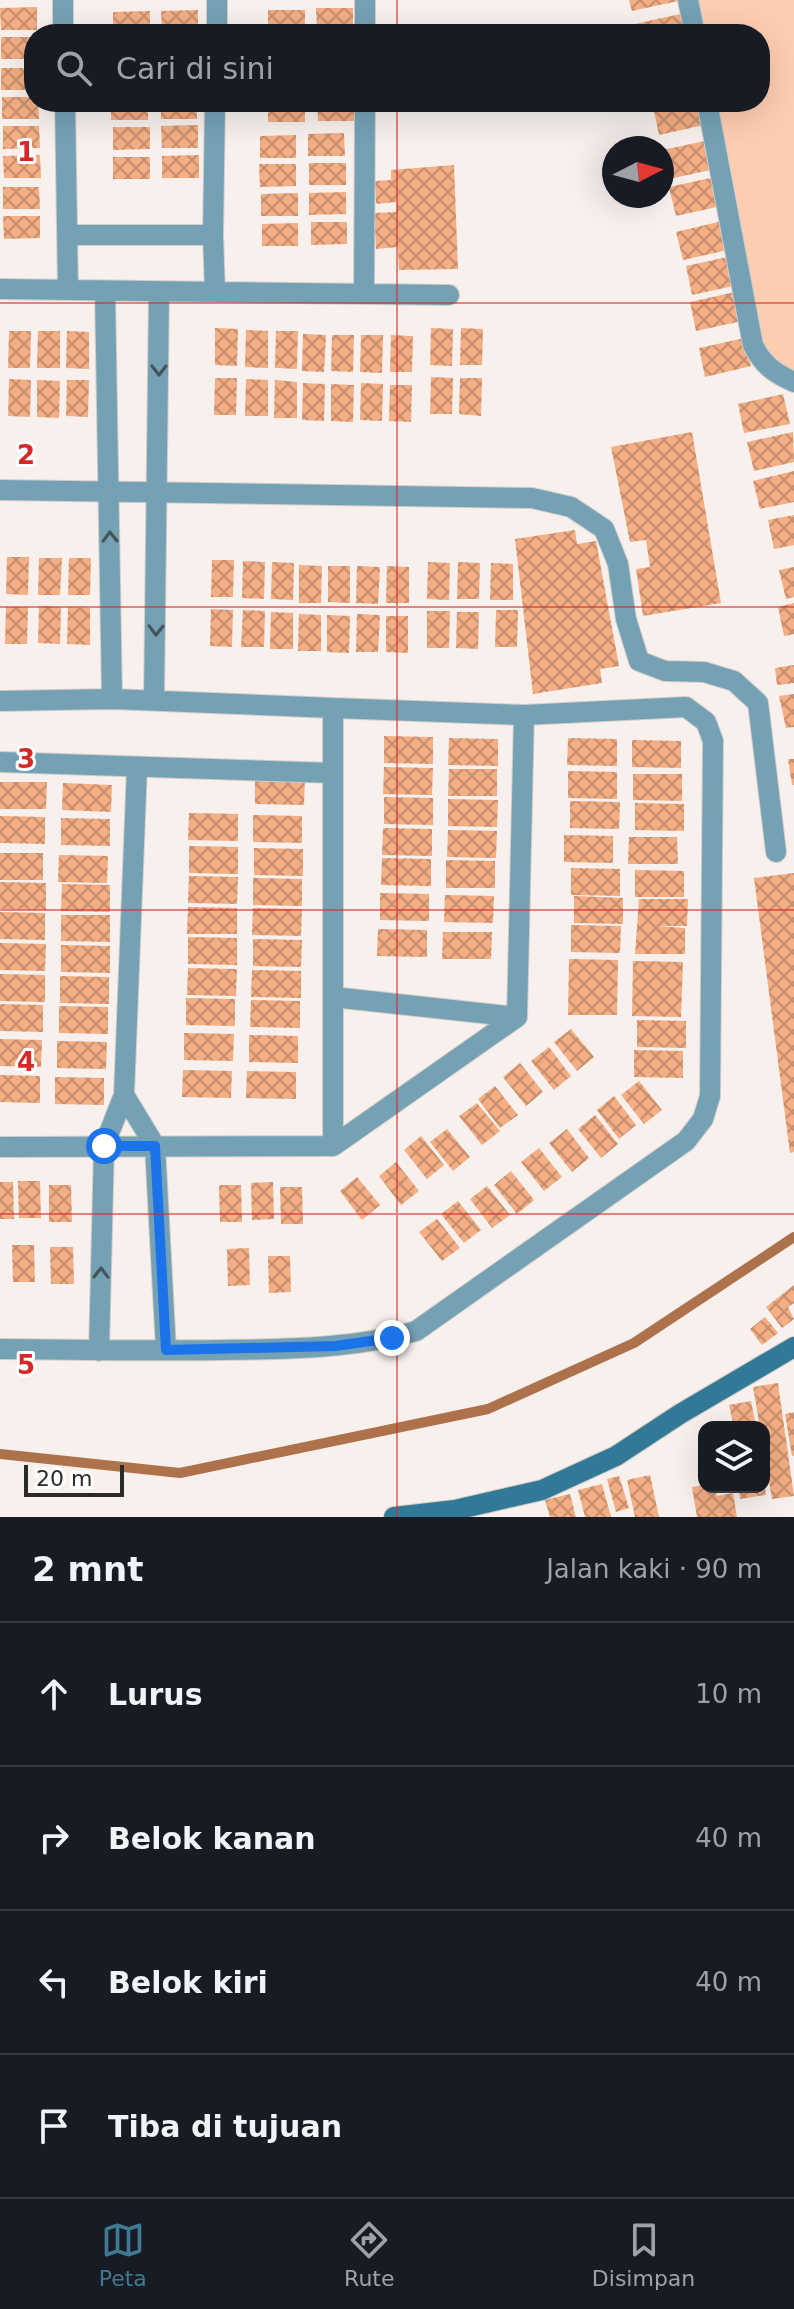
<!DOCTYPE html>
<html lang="id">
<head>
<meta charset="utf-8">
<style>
  :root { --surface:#171b24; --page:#20242c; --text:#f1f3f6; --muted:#9ea1a6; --line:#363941; --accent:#3f7992 }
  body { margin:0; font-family:"DejaVu Sans",sans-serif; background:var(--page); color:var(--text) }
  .controls { position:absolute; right:24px; bottom:24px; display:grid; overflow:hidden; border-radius:16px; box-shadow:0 8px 32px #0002 }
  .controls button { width:72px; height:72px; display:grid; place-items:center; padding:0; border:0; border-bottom:2px solid var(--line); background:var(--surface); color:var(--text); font:40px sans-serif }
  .compass { position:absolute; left:602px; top:136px; width:72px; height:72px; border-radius:50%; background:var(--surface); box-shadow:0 8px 32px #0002; rotate:84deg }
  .scale { position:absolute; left:24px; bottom:20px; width:100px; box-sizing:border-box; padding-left:8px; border:4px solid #2d2b29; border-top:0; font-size:22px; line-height:28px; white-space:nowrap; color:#2d2b29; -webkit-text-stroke:6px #fff; paint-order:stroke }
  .stop { position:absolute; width:24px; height:24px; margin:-18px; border:6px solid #1a73e8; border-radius:50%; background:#fff }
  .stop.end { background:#1a73e8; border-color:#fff; box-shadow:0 2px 8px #0008 }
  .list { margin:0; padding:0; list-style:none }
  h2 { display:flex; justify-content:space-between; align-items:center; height:104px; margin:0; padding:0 32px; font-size:34px }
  h2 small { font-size:26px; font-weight:400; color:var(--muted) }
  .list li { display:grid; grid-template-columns:52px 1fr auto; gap:24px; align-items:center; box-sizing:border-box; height:144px; padding:0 32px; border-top:2px solid var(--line) }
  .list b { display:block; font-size:30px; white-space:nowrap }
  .list em { font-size:26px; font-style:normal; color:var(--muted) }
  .icon { flex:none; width:44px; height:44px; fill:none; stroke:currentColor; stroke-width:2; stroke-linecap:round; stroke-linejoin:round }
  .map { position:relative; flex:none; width:794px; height:1517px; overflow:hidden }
  .search { position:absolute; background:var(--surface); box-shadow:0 8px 32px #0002; left:24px; right:24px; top:24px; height:88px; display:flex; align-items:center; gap:20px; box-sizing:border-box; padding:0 28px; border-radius:32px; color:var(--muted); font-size:30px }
  .sheet { height:680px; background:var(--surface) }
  nav { display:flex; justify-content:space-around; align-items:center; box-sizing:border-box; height:112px; border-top:2px solid var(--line); background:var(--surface); font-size:22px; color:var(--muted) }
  nav a { display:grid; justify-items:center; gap:4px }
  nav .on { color:var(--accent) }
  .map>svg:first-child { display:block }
</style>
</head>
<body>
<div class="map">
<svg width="794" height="1517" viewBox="0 0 794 1517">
  <defs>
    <pattern id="building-cross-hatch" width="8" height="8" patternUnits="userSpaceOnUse" patternTransform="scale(2)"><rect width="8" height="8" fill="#f4ae84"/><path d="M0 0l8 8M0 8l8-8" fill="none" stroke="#c68e6c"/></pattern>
  </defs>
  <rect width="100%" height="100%" fill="#f7f0ec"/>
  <!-- green -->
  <path fill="#fdcdb1" d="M 688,0 L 794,0 L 794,382 L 760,359 L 707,102 L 760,102 L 760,34 L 695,34 Z"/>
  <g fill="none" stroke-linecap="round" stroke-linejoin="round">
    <!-- stream -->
    <path stroke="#ad724c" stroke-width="10" d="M 0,1454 L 180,1473 L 488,1409 L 634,1343 L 794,1237"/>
  </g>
  <!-- building -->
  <path fill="url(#building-cross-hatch)" d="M 629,0 L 677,0 L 678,1 L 632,11 Z
    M 37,7 L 37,30 L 1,30 L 0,8 Z
    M 316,8 L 353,8 L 353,30 L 317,31 Z
    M 198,10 L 198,32 L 162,32 L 161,11 Z
    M 268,10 L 305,10 L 305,32 L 268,33 Z
    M 150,11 L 150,34 L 113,34 L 113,12 Z
    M 680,14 L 685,34 L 637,34 L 635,24 Z
    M 1,37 L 34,37 L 34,59 L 1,59 Z
    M 1,68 L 34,68 L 34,90 L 1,90 Z
    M 2,97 L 34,97 L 34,102 L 38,102 L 39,119 L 2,119 Z
    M 111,102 L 148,102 L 148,120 L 111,120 Z
    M 161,102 L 197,102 L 197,119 L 161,119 Z
    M 268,102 L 305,102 L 305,122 L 268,122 Z
    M 317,102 L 354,102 L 354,121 L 318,121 Z
    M 672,102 L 700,102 L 704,125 L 659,135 L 653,106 Z
    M 198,125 L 198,148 L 162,148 L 161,126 Z
    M 3,126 L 39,126 L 40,148 L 3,149 Z
    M 113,127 L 150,127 L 150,149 L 113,150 Z
    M 344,133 L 345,156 L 308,156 L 308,134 Z
    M 296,135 L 296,158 L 260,158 L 260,136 Z
    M 709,140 L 715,169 L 669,179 L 663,150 Z
    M 40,155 L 41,178 L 4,178 L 3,156 Z
    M 199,155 L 199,178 L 162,178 L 162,156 Z
    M 113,157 L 150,157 L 150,179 L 113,179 Z
    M 309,163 L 346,163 L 346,185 L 309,185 Z
    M 259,164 L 296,164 L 296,186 L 260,187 Z
    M 454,165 L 458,269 L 399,270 L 398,247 L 376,249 L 374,213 L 396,212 L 397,202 L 376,204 L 375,181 L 391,180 L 391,170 Z
    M 715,177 L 721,206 L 676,216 L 669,187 Z
    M 3,187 L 39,187 L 40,209 L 3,209 Z
    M 346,192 L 346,214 L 309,215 L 309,193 Z
    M 298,193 L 298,216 L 261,216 L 261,194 Z
    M 3,216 L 40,216 L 40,238 L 4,239 Z
    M 722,221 L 728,250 L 683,260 L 676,232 Z
    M 311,222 L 347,222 L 347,244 L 311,245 Z
    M 298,223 L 298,246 L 262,246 L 262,224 Z
    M 732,256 L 738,285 L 692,295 L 686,266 Z
    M 735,292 L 742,321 L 696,331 L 690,302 Z
    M 215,328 L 238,329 L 237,366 L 215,365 Z
    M 431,328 L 453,329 L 452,366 L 430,365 Z
    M 461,328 L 483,329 L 482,365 L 460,365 Z
    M 246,330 L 268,331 L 268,368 L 245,367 Z
    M 9,331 L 31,331 L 30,368 L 8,368 Z
    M 38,331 L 60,331 L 60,368 L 37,368 Z
    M 67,331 L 89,332 L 89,369 L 66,368 Z
    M 276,331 L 298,331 L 297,369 L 275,368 Z
    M 303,334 L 326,335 L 324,372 L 302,371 Z
    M 332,335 L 354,335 L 353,372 L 331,371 Z
    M 361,335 L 383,335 L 382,373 L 360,372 Z
    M 391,335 L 413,336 L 412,372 L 390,372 Z
    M 745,338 L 751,366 L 705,377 L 699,348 Z
    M 431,377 L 453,378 L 452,414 L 430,414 Z
    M 215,378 L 237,378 L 236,415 L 214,415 Z
    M 460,378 L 482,378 L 481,416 L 459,414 Z
    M 9,379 L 31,380 L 30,417 L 8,416 Z
    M 246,379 L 268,380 L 268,416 L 245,416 Z
    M 37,380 L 60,381 L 59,418 L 37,417 Z
    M 67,380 L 89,380 L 88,417 L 66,416 Z
    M 275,380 L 297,382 L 297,418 L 274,418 Z
    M 303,383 L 325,384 L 324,421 L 302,420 Z
    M 361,383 L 383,384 L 382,421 L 360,420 Z
    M 331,384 L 354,385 L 353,422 L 331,421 Z
    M 390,385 L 412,385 L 411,422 L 389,421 Z
    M 783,394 L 790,424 L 744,433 L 738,404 Z
    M 692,432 L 721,603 L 643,616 L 636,569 L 650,567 L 646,540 L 630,542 L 611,447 Z
    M 793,432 L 794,462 L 754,471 L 747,442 Z
    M 794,471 L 794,502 L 760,509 L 753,481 Z
    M 794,515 L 794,545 L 774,549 L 768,520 Z
    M 575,530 L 577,544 L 596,541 L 619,666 L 600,669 L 602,683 L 533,694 L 515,539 Z
    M 7,557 L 29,557 L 28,595 L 6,594 Z
    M 39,558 L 62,558 L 60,595 L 38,595 Z
    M 69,558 L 91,558 L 90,595 L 68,595 Z
    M 212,560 L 234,560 L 233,597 L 211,597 Z
    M 243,561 L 265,562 L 264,599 L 242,598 Z
    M 272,562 L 294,563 L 293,600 L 271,599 Z
    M 428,562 L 450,563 L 449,600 L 427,599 Z
    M 458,562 L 480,563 L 479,599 L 457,599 Z
    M 491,563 L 513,564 L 513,600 L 490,600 Z
    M 299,565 L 322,566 L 321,603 L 299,603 Z
    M 328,566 L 350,566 L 350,603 L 328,602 Z
    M 357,566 L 380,567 L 378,604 L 356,603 Z
    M 387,566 L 409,567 L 409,603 L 386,603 Z
    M 794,567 L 794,597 L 786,599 L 779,570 Z
    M 794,603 L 794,634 L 784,636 L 778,607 Z
    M 39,606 L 61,607 L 60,644 L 38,643 Z
    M 6,607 L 28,607 L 27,644 L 5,644 Z
    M 68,607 L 90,608 L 90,645 L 67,644 Z
    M 211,609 L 233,610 L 232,647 L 210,646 Z
    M 243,610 L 265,611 L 264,647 L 241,647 Z
    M 496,610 L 518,610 L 517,647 L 495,647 Z
    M 427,611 L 450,611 L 449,648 L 427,648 Z
    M 271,612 L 293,613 L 293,649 L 270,649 Z
    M 457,612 L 479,612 L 478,649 L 456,648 Z
    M 299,614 L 321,615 L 321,651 L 298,651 Z
    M 357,614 L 380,615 L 378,652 L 356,652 Z
    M 327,615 L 350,616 L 349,653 L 327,652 Z
    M 386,616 L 408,616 L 408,653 L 386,652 Z
    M 794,665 L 794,683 L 777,685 L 775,668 Z
    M 794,694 L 794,727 L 786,728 L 779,696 Z
    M 384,736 L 433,737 L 433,764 L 384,763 Z
    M 449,738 L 498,739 L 498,766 L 448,765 Z
    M 568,738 L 617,739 L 617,766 L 567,765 Z
    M 632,740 L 681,741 L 681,768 L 632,767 Z
    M 788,759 L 794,759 L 794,785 L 792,785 Z
    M 384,767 L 433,768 L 432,795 L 383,794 Z
    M 449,769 L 497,769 L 497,796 L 448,796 Z
    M 568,771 L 617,772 L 617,799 L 568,798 Z
    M 633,774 L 682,774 L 682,801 L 633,800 Z
    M 255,777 L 305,778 L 304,805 L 255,804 Z
    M 0,782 L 47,782 L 46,809 L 0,809 Z
    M 63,783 L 112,785 L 111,812 L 62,810 Z
    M 384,797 L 433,798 L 433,825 L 384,824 Z
    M 448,799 L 498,800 L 497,827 L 448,826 Z
    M 570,801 L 620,802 L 619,829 L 570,828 Z
    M 635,803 L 684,804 L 684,831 L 635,830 Z
    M 189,813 L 238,814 L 238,841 L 188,840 Z
    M 253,815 L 302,816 L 302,843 L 253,842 Z
    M 0,816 L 45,817 L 45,844 L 0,843 Z
    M 61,818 L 110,819 L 110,846 L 61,845 Z
    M 383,828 L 432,829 L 432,856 L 382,855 Z
    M 448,830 L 497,831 L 496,858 L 447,857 Z
    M 564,835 L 613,836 L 613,863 L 564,862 Z
    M 629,837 L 677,837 L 678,864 L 628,864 Z
    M 189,846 L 238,847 L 238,874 L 189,873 Z
    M 254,848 L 303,849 L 303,876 L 254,875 Z
    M 0,853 L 43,853 L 43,880 L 0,880 Z
    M 59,855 L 108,856 L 107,883 L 58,882 Z
    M 382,858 L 431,859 L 431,886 L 381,885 Z
    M 446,860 L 495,861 L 495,888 L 446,888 Z
    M 571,868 L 620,869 L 620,896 L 571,895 Z
    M 635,870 L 684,871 L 684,897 L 635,897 Z
    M 794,873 L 794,1152 L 790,1153 L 754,878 Z
    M 189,876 L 238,877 L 237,904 L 188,903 Z
    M 253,878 L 302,879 L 302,906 L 253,905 Z
    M 0,882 L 46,883 L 46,910 L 0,909 Z
    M 62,884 L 110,885 L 110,912 L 61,911 Z
    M 380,893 L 429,894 L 429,921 L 380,920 Z
    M 445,895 L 494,896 L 493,923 L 444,922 Z
    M 574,896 L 623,898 L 623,924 L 574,923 Z
    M 639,899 L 688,899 L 687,926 L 656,926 L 685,928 L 685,954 L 635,954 Z
    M 188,907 L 237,908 L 237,934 L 187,934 Z
    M 253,908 L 302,909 L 301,936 L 252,935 Z
    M 0,912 L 45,913 L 45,940 L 0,939 Z
    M 61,915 L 110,915 L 110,942 L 61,941 Z
    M 571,925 L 621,926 L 620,953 L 571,952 Z
    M 378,929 L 427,930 L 427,957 L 377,956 Z
    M 443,932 L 492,932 L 491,959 L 442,959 Z
    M 188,937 L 237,938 L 237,965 L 188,964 Z
    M 253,939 L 302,940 L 301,967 L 253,966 Z
    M 0,943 L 46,944 L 45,971 L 0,970 Z
    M 61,945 L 110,946 L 110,973 L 61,972 Z
    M 569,959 L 618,960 L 617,1015 L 568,1015 Z
    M 633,961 L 683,962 L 681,1017 L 632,1016 Z
    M 188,968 L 237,969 L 236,996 L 187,995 Z
    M 252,970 L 301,971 L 301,998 L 251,997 Z
    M 0,974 L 45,975 L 45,1002 L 0,1001 Z
    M 60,976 L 109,977 L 109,1004 L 60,1003 Z
    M 186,998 L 235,999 L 235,1026 L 186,1025 Z
    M 251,1000 L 300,1001 L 300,1028 L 250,1027 Z
    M 0,1004 L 43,1005 L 43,1032 L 0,1031 Z
    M 59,1006 L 108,1007 L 108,1034 L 59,1033 Z
    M 637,1020 L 686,1021 L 686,1048 L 637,1047 Z
    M 571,1029 L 594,1057 L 577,1071 L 554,1042 Z
    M 184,1033 L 234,1034 L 233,1061 L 184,1060 Z
    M 249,1035 L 298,1036 L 298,1063 L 249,1062 Z
    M 0,1039 L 42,1040 L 41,1067 L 0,1066 Z
    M 57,1041 L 107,1042 L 106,1069 L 57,1068 Z
    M 549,1047 L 571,1076 L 554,1090 L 531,1061 Z
    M 634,1050 L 683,1051 L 683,1078 L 634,1077 Z
    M 520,1063 L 543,1092 L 526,1106 L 503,1077 Z
    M 183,1070 L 232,1071 L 231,1098 L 182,1097 Z
    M 247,1071 L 296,1072 L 296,1099 L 246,1098 Z
    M 0,1075 L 40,1076 L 40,1103 L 0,1102 Z
    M 55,1077 L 104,1078 L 104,1105 L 55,1104 Z
    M 639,1081 L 662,1110 L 644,1124 L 621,1095 Z
    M 495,1086 L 518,1115 L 500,1128 L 478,1099 Z
    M 614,1096 L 636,1125 L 619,1139 L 597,1110 Z
    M 477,1103 L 500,1131 L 482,1145 L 459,1116 Z
    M 595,1115 L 618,1144 L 601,1158 L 578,1129 Z
    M 447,1129 L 470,1157 L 453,1171 L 430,1142 Z
    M 567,1129 L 589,1158 L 572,1172 L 549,1143 Z
    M 421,1136 L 444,1165 L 427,1179 L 404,1150 Z
    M 539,1148 L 562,1177 L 544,1191 L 521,1162 Z
    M 396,1162 L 419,1191 L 401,1205 L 379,1176 Z
    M 511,1171 L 534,1200 L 517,1214 L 494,1185 Z
    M 357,1177 L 380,1205 L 362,1220 L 340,1191 Z
    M 18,1181 L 40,1181 L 41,1218 L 19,1218 Z
    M 0,1182 L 13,1182 L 14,1219 L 0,1219 Z
    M 273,1182 L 274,1219 L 252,1220 L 251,1183 Z
    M 49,1185 L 71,1185 L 72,1222 L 49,1222 Z
    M 219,1185 L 241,1185 L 242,1222 L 220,1222 Z
    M 487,1186 L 510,1215 L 492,1228 L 470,1199 Z
    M 280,1187 L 302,1187 L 303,1224 L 281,1224 Z
    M 458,1201 L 481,1230 L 464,1243 L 441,1214 Z
    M 437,1219 L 460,1248 L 442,1261 L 419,1232 Z
    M 12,1245 L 34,1245 L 35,1282 L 13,1282 Z
    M 50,1247 L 73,1247 L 74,1284 L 51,1284 Z
    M 249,1248 L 250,1285 L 228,1286 L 227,1249 Z
    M 268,1256 L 290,1256 L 291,1292 L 269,1293 Z
    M 794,1285 L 794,1303 L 788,1307 L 794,1319 L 782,1328 L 766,1307 Z
    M 765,1317 L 778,1333 L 762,1345 L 750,1329 Z
    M 778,1383 L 794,1496 L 772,1499 L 764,1452 L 764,1427 L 760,1427 L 753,1387 Z
    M 751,1401 L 756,1427 L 721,1427 L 733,1423 L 729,1405 Z
    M 794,1412 L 794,1456 L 792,1456 L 785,1414 Z
    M 650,1475 L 659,1517 L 635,1517 L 627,1480 Z
    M 619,1476 L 629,1508 L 616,1512 L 607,1479 Z
    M 602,1484 L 611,1517 L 585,1517 L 578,1490 Z
    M 704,1485 L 704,1487 L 715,1487 L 717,1496 L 733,1493 L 737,1517 L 697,1517 L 692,1487 Z
    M 738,1487 L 765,1487 L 766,1495 L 740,1499 Z
    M 570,1494 L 576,1517 L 550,1517 L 545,1500 Z"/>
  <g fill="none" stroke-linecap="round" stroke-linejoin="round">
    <!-- minor casing -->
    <g stroke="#d3cdc9" stroke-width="22">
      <path id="minor" d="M 63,0 L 63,34
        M 688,0 L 695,34
        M 217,34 L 217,0
        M 365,34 L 365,0
        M 65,102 L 68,290
        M 707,102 L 753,345 C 763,365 774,373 794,382
        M 67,235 L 213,235
        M 0,289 L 449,295
        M 105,292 L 112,699
        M 215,292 L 213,235 L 215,102
        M 364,294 L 365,102
        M 0,490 L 532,498 L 571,507 L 604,529 L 618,564 L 626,619 L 639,661 L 665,671 L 704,672 L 734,681 L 758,703 L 776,852
        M 154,700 L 159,292
        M 0,701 L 112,699 L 333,708 L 333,1146 L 0,1147
        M 0,762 L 333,773
        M 333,997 L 517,1017
        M 124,1095 L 155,1146 L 166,1350
        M 333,1146 L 517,1017 L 524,715
        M 0,1349 C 74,1350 147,1351 221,1350 C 286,1349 353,1349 416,1331 L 686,1141 L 703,1119 L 710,1096 L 713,741 L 706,722 L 686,707 L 524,715 L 333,708
        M 99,1351 L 104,1146 L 124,1095 L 137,767"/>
    </g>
    <!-- secondary casing -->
    <g stroke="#d3cdc9" stroke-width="22">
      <path id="secondary" d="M 394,1517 L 455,1510 L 542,1490 L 616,1456 L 680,1414 L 794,1347"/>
    </g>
    <!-- minor -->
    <use href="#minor" stroke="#75a1b5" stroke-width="20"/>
    <!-- secondary -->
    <use href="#secondary" stroke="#317996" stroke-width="20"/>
  </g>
  <!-- one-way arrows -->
  <defs><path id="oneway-chevron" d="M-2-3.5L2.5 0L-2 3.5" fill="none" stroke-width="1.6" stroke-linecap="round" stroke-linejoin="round" transform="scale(2)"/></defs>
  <g stroke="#46545a">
    <use href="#oneway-chevron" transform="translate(159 370) rotate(90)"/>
    <use href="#oneway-chevron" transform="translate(110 537) rotate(-91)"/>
    <use href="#oneway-chevron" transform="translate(156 630) rotate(91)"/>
    <use href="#oneway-chevron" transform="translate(101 1273) rotate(-89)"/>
  </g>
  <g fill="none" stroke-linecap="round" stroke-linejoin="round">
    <!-- route -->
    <path stroke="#1a73e8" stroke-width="10" d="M 104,1146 L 155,1146 L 166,1350 L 335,1346 L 392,1338"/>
  </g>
  <!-- grid -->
  <path fill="none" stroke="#d62828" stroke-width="2" stroke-opacity="0.55" d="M 397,0 L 397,34M 397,102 L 397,1517M 0,303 L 794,303M 0,607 L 794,607M 0,910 L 794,910M 0,1214 L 794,1214"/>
  <g font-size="26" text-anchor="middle" font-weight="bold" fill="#d62828" stroke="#fff" stroke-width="6" stroke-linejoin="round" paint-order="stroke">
    <text x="26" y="161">1</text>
    <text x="26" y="464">2</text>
    <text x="26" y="768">3</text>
    <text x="26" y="1071">4</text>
    <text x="26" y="1374">5</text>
  </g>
</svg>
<div class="controls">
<button><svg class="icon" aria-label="layers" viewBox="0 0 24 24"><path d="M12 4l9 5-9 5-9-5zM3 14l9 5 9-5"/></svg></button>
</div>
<svg class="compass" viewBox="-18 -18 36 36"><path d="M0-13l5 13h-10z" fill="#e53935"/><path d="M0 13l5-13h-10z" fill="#9ea1a6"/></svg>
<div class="scale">20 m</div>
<div class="stop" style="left:104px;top:1146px"></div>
<div class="stop end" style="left:392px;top:1338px"></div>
<div class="search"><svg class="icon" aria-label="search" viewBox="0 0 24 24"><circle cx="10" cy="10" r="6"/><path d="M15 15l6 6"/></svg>Cari di sini</div>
</div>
<section class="sheet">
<h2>2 mnt<small>Jalan kaki · 90 m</small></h2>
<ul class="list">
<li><svg class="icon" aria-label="ahead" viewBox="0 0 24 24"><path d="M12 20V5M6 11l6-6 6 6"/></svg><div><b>Lurus</b></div><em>10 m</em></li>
<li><svg class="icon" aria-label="right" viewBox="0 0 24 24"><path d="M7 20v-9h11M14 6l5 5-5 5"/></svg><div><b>Belok kanan</b></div><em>40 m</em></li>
<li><svg class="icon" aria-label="left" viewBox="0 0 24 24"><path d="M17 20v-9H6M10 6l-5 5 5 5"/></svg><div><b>Belok kiri</b></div><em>40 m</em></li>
<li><svg class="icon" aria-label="arrive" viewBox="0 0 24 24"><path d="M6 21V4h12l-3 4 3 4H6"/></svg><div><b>Tiba di tujuan</b></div></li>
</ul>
</section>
<nav>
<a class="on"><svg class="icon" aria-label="map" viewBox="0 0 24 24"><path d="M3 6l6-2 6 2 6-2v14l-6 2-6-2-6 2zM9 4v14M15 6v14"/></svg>Peta</a>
<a><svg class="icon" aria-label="directions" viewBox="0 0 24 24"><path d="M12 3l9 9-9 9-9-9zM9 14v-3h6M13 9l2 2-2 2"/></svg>Rute</a>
<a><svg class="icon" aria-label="saved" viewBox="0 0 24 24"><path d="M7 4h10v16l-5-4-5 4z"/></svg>Disimpan</a>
</nav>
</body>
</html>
